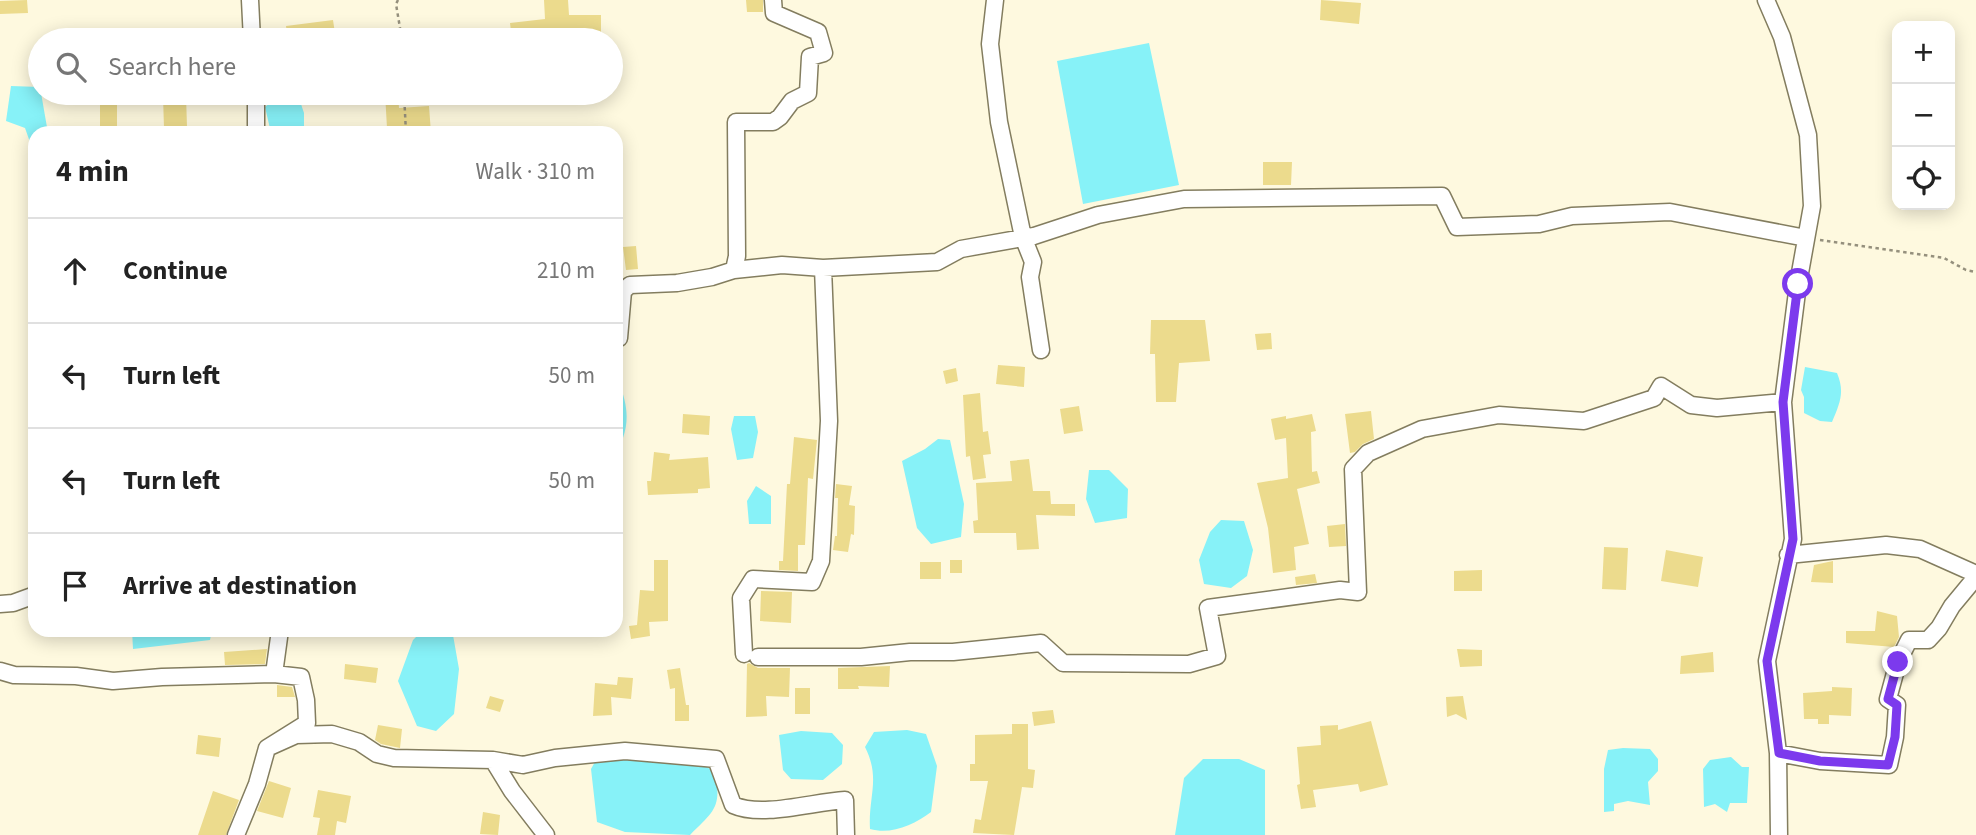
<!DOCTYPE html>
<html lang="en">
<head>
<meta charset="utf-8">
<style>
  :root { --surface:#fff; --page:#f2f2f2; --text:#222; --muted:#767676; --line:#e0e0e0 }
  body { margin:0; font-family:"Source Sans 3",sans-serif; background:var(--page); color:var(--text) }
  .controls { position:absolute; right:21px; top:21px; display:grid; overflow:hidden; border-radius:14px; box-shadow:0 4px 18px #0003 }
  .controls button { width:63px; height:63px; display:grid; place-items:center; padding:0; border:0; border-bottom:2px solid var(--line); background:var(--surface); color:var(--text); font:35px sans-serif }
  .stop { position:absolute; width:21px; height:21px; margin:-16px; border:5px solid #7c3aed; border-radius:50%; background:#fff }
  .stop.end { background:#7c3aed; border-color:#fff; box-shadow:0 2px 7px #0008 }
  .list { margin:0; padding:0; list-style:none }
  h2 { display:flex; justify-content:space-between; align-items:center; height:91px; margin:0; padding:0 28px; font-size:30px }
  h2 small { font-size:23px; font-weight:400; color:var(--muted) }
  .list li { display:grid; grid-template-columns:46px 1fr auto; gap:21px; align-items:center; box-sizing:border-box; height:105px; padding:0 28px; border-top:2px solid var(--line) }
  .list b { display:block; font-size:26px; white-space:nowrap }
  .list em { font-size:23px; font-style:normal; color:var(--muted) }
  .icon { flex:none; width:38px; height:38px; fill:none; stroke:currentColor; stroke-width:2; stroke-linecap:round; stroke-linejoin:round }
  .map { position:relative; flex:none; width:1976px; height:835px; overflow:hidden }
  .search { position:absolute; background:var(--surface); box-shadow:0 4px 18px #0003; left:28px; top:28px; width:595px; height:77px; display:flex; align-items:center; gap:18px; box-sizing:border-box; padding:0 24px; border-radius:38px; color:var(--muted); font-size:26px }
  .panel { position:absolute; background:var(--surface); box-shadow:0 4px 18px #0003; left:28px; top:126px; width:595px; height:511px; border-radius:21px }
  .map>svg:first-child { display:block }
</style>
</head>
<body>
<div class="map">
<svg width="1976" height="835" viewBox="0 0 1976 835">
  <rect width="100%" height="100%" fill="#fef9df"/>
  <!-- water -->
  <path fill="#87f2f8" d="M 1149,43 L 1179,185 L 1083,204 L 1057,61 Z
    M 11,86 L 40,87 L 48,133 L 35,133 L 35,143 L 31,145 L 25,128 L 6,121 Z
    M 286,96 L 301,104 L 304,113 L 304,133 L 271,133 L 265,107 L 273,100 Z
    M 1805,367 L 1837,373 C 1845,392 1840,403 1832,422 L 1820,421 L 1804,413 L 1804,397 L 1801,390 Z
    M 616,381 L 619,382 C 626,402 630,417 623,438 L 616,436 Z
    M 734,416 L 755,416 L 758,432 L 753,458 L 737,460 L 731,429 Z
    M 938,439 L 950,440 L 964,504 L 961,537 L 931,544 L 917,528 L 902,461 L 925,449 Z
    M 1089,470 L 1109,470 L 1128,489 L 1127,518 L 1095,523 L 1086,499 Z
    M 756,486 L 771,496 L 771,524 L 749,524 L 747,501 Z
    M 1221,520 L 1244,521 L 1253,550 L 1247,576 L 1231,588 L 1204,584 L 1199,560 L 1210,532 Z
    M 132,630 L 212,630 L 210,640 L 133,649 Z
    M 423,630 L 442,630 L 453,635 L 459,669 L 454,714 L 436,731 L 417,726 L 398,681 L 413,640 Z
    M 907,730 L 926,734 L 937,766 L 931,812 C 914,825 891,835 870,829 C 868,796 881,779 865,747 L 874,732 Z
    M 801,731 L 832,733 L 843,745 L 842,764 L 823,780 L 791,779 L 783,770 L 779,735 Z
    M 1623,748 L 1650,749 L 1658,759 L 1658,771 L 1648,782 L 1650,805 L 1628,801 L 1614,804 L 1614,811 L 1604,812 L 1604,769 L 1608,750 Z
    M 1731,757 L 1742,767 L 1749,767 L 1747,803 L 1730,803 L 1727,812 L 1715,804 L 1704,807 L 1703,769 L 1710,760 Z
    M 1203,759 L 1239,759 L 1265,770 L 1265,835 L 1175,835 L 1184,778 Z
    M 596,760 L 664,760 L 700,763 L 715,772 C 722,808 714,811 690,835 L 625,832 L 597,822 L 591,769 Z"/>
  <!-- building -->
  <path fill="#ecdb8d" d="M 27,0 L 28,13 L 0,14 L 0,1 Z
    M 544,0 L 568,0 L 569,15 L 601,15 L 601,40 L 512,40 L 510,23 L 545,19 Z
    M 746,0 L 763,0 L 763,12 L 747,12 Z
    M 1321,0 L 1361,3 L 1359,24 L 1320,20 Z
    M 333,20 L 336,40 L 288,40 L 286,26 Z
    M 124,28 L 124,40 L 92,40 L 91,29 Z
    M 385,93 L 398,93 L 399,108 L 429,106 L 431,133 L 412,133 L 412,127 L 387,128 Z
    M 186,95 L 187,127 L 164,128 L 163,96 Z
    M 100,98 L 117,98 L 117,133 L 100,133 Z
    M 1263,162 L 1292,162 L 1291,185 L 1263,185 Z
    M 636,246 L 638,269 L 626,270 L 623,247 Z
    M 1151,320 L 1205,320 L 1210,361 L 1179,363 L 1176,402 L 1156,402 L 1155,354 L 1150,354 Z
    M 1271,333 L 1272,349 L 1257,350 L 1255,334 Z
    M 998,365 L 1025,367 L 1024,387 L 996,384 Z
    M 956,368 L 958,381 L 946,384 L 943,371 Z
    M 980,393 L 983,432 L 988,431 L 991,454 L 983,455 L 986,478 L 973,480 L 970,456 L 966,457 L 963,395 Z
    M 1079,406 L 1083,431 L 1064,434 L 1060,409 Z
    M 1371,411 L 1374,439 L 1363,444 L 1355,452 L 1350,453 L 1345,414 Z
    M 683,414 L 710,416 L 709,435 L 682,433 Z
    M 1312,414 L 1316,431 L 1311,432 L 1312,472 L 1317,471 L 1320,483 L 1297,489 L 1309,544 L 1294,547 L 1296,570 L 1273,573 L 1268,528 L 1257,483 L 1288,478 L 1286,438 L 1275,440 L 1271,419 L 1286,416 L 1286,419 Z
    M 794,437 L 817,440 L 813,479 L 808,478 L 805,545 L 798,545 L 798,571 L 779,570 L 779,561 L 783,561 L 787,484 L 790,484 Z
    M 654,452 L 670,454 L 669,460 L 708,457 L 710,488 L 698,489 L 698,493 L 648,495 L 647,481 L 651,481 Z
    M 1029,459 L 1033,491 L 1050,491 L 1051,504 L 1075,504 L 1075,516 L 1036,515 L 1039,549 L 1017,550 L 1016,533 L 974,533 L 973,521 L 978,520 L 976,483 L 1012,481 L 1010,461 Z
    M 836,484 L 852,486 L 849,505 L 855,506 L 854,535 L 851,534 L 848,552 L 833,550 L 835,536 L 837,536 L 838,498 L 835,498 Z
    M 1345,524 L 1346,546 L 1329,547 L 1327,526 Z
    M 1604,547 L 1628,548 L 1626,590 L 1602,589 Z
    M 1666,550 L 1703,557 L 1698,587 L 1661,581 Z
    M 654,560 L 668,560 L 668,621 L 649,622 L 650,636 L 631,639 L 629,626 L 637,625 L 640,590 L 654,591 Z
    M 950,560 L 962,560 L 962,573 L 950,573 Z
    M 1833,561 L 1833,583 L 1811,582 L 1814,565 Z
    M 920,562 L 941,562 L 941,579 L 920,579 Z
    M 1482,570 L 1482,591 L 1454,591 L 1454,571 Z
    M 1315,574 L 1317,583 L 1296,585 L 1295,577 Z
    M 761,591 L 792,592 L 791,623 L 760,621 Z
    M 1877,611 L 1897,616 L 1899,637 L 1894,647 L 1846,643 L 1846,631 L 1875,631 Z
    M 267,649 L 265,664 L 225,665 L 224,652 Z
    M 1457,649 L 1482,650 L 1482,666 L 1460,667 Z
    M 1713,652 L 1714,672 L 1680,674 L 1681,656 Z
    M 749,663 L 758,668 L 790,668 L 789,697 L 766,696 L 767,716 L 746,717 L 747,664 Z
    M 345,664 L 378,668 L 376,683 L 344,679 Z
    M 890,666 L 889,687 L 858,686 L 859,689 L 838,689 L 838,668 Z
    M 680,668 L 686,705 L 689,705 L 689,721 L 675,721 L 675,688 L 670,689 L 667,670 Z
    M 618,677 L 633,678 L 631,699 L 611,697 L 612,715 L 593,716 L 595,683 L 617,685 Z
    M 277,685 L 292,687 L 295,697 L 277,697 Z
    M 1832,687 L 1852,688 L 1851,716 L 1829,715 L 1829,724 L 1818,724 L 1818,719 L 1804,719 L 1803,693 L 1832,691 Z
    M 795,688 L 810,688 L 810,714 L 795,714 Z
    M 490,696 L 504,700 L 500,712 L 486,708 Z
    M 1463,696 L 1467,720 L 1456,714 L 1447,717 L 1446,697 Z
    M 1053,710 L 1055,723 L 1034,726 L 1032,712 Z
    M 1371,721 L 1388,785 L 1360,792 L 1358,784 L 1313,790 L 1316,807 L 1301,809 L 1297,785 L 1300,784 L 1297,747 L 1321,745 L 1320,726 L 1338,725 L 1338,730 Z
    M 1012,724 L 1028,724 L 1028,769 L 1035,770 L 1033,788 L 1022,787 L 1014,835 L 973,833 L 975,819 L 981,820 L 988,781 L 970,781 L 970,764 L 975,764 L 975,735 L 1012,734 Z
    M 378,725 L 402,729 L 400,748 L 381,744 L 375,740 Z
    M 198,735 L 221,738 L 219,757 L 196,754 Z
    M 269,781 L 291,788 L 283,818 L 257,811 Z
    M 318,790 L 351,796 L 346,823 L 337,821 L 335,835 L 317,835 L 320,818 L 313,817 Z
    M 213,791 L 239,800 L 226,835 L 198,835 Z
    M 483,812 L 500,815 L 498,835 L 480,834 Z"/>
  <g fill="none" stroke-linecap="round" stroke-linejoin="round">
    <!-- minor casing -->
    <g stroke="#837d5f" stroke-width="19">
      <path id="minor" d="M 250,0 L 252,40
        M 995,0 L 990,44 L 999,122 L 1023,237 L 1033,262 L 1030,277 L 1041,350
        M 1766,0 L 1782,37 L 1808,135 L 1812,206 L 1798,284 L 1783,402 L 1793,539 L 1767,661 L 1778,753 L 1779,835
        M 256,133 L 256,93
        M 734,270 L 737,256 L 736,122 L 773,122 L 780,117 L 792,101 L 808,93 L 810,57 L 824,53 L 818,32 L 774,13 L 773,0
        M 616,338 L 619,338 L 623,291 L 630,285 L 677,283 L 712,277 L 734,270 L 782,265 L 823,268 L 937,262 L 961,249 L 1034,236 L 1098,215 L 1184,199 L 1442,196 L 1457,227 L 1539,224 L 1572,216 L 1670,212 L 1806,238
        M 1788,555 L 1886,545 L 1920,549 L 1976,574
        M 0,604 L 13,603 L 35,595
        M 744,654 L 741,598 L 753,579 L 812,582 L 821,561 L 829,421 L 823,268
        M 758,657 L 861,657 L 910,652 L 953,652 L 1041,643 L 1063,663 L 1189,664 L 1217,656 L 1208,608 L 1340,590 L 1358,592 L 1353,469 L 1368,453 L 1422,429 L 1499,415 L 1584,421 L 1654,398 L 1661,386 L 1691,405 L 1717,408 L 1783,402
        M 0,671 L 14,675 L 76,676 L 113,681 L 162,677 L 274,674
        M 267,748 L 296,735 L 332,734 L 359,742 L 377,754 L 394,758 L 493,760 L 523,765 L 555,758 L 625,751 L 716,759 L 733,805 C 762,818 812,802 845,800 L 846,835
        M 1778,753 L 1820,761 L 1889,765 L 1895,737 L 1897,705 L 1888,699 L 1898,662 L 1909,640 L 1928,640 L 1939,628 L 1952,606 L 1976,577
        M 493,760 L 512,791 L 546,835
        M 236,835 L 257,784 L 267,748 L 307,723 L 306,700 L 301,677 L 274,674 L 280,630"/>
    </g>
    <!-- path -->
    <path stroke="#95907d" stroke-width="2.5" stroke-dasharray="3.5 3.5" stroke-linecap="butt" d="M 398,0 L 396,4 L 402,40
      M 404,93 L 406,133
      M 1820,240 L 1944,258 L 1966,270 L 1976,272"/>
    <!-- minor -->
    <use href="#minor" stroke="#fff" stroke-width="16"/>
  </g>
  <g fill="none" stroke-linecap="round" stroke-linejoin="round">
    <!-- route -->
    <path stroke="#7c3aed" stroke-width="9" d="M 1798,284 L 1783,402 L 1793,539 L 1767,661 L 1779,753 L 1820,761 L 1888,765 L 1895,737 L 1897,705 L 1888,699 L 1898,662"/>
  </g>
</svg>
<div class="controls">
<button>+</button>
<button>−</button>
<button><svg class="icon" aria-label="locate" viewBox="0 0 24 24"><circle cx="12" cy="12" r="6"/><path d="M12 2v4M12 18v4M2 12h4M18 12h4"/></svg></button>
</div>
<div class="stop" style="left:1798px;top:284px"></div>
<div class="stop end" style="left:1898px;top:662px"></div>
<div class="search"><svg class="icon" aria-label="search" viewBox="0 0 24 24"><circle cx="10" cy="10" r="6"/><path d="M15 15l6 6"/></svg>Search here</div>
<section class="panel">
<h2>4 min<small>Walk · 310 m</small></h2>
<ul class="list">
<li><svg class="icon" aria-label="ahead" viewBox="0 0 24 24"><path d="M12 20V5M6 11l6-6 6 6"/></svg><div><b>Continue</b></div><em>210 m</em></li>
<li><svg class="icon" aria-label="left" viewBox="0 0 24 24"><path d="M17 20v-9H6M10 6l-5 5 5 5"/></svg><div><b>Turn left</b></div><em>50 m</em></li>
<li><svg class="icon" aria-label="left" viewBox="0 0 24 24"><path d="M17 20v-9H6M10 6l-5 5 5 5"/></svg><div><b>Turn left</b></div><em>50 m</em></li>
<li><svg class="icon" aria-label="arrive" viewBox="0 0 24 24"><path d="M6 21V4h12l-3 4 3 4H6"/></svg><div><b>Arrive at destination</b></div></li>
</ul>
</section>
</div>
</body>
</html>
